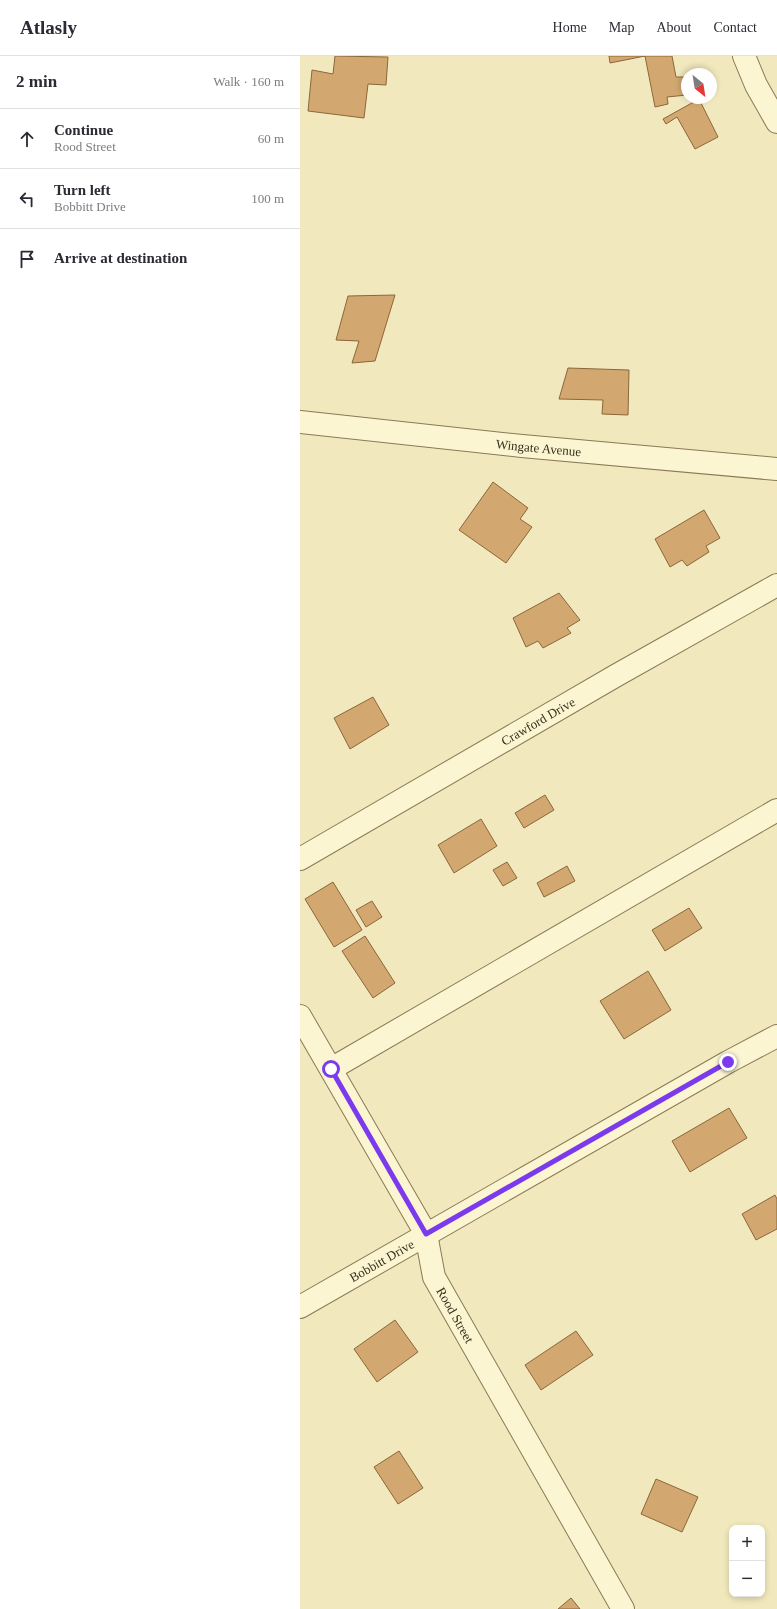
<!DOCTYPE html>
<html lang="en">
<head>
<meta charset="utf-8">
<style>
  :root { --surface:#fff; --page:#f2f2f3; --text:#2b2b33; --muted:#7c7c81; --line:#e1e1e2 }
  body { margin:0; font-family:Georgia,serif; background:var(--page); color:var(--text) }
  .controls { position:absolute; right:12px; bottom:12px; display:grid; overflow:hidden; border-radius:8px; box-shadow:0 2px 6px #0003 }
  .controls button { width:36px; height:36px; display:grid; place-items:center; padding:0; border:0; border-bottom:1px solid var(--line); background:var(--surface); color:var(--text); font:20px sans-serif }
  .compass { position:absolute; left:381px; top:12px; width:36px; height:36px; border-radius:50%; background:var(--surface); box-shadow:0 2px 6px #0003; rotate:150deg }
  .stop { position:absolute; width:12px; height:12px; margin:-9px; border:3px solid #7c3aed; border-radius:50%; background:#fff }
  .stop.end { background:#7c3aed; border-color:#fff; box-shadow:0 1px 4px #0008 }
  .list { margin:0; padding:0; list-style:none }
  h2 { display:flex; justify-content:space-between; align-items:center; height:52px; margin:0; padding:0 16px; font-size:17px }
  h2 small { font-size:13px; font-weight:400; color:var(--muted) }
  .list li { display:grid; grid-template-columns:26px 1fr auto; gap:12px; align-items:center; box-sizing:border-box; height:60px; padding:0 16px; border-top:1px solid var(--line) }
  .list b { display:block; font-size:15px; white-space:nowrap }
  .list p { margin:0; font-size:13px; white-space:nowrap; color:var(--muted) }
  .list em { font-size:13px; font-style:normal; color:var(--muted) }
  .icon { flex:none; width:22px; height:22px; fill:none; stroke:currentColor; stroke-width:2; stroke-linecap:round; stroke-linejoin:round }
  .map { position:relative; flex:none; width:477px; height:1553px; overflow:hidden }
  header { display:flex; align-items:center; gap:24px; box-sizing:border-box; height:56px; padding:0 20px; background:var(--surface); border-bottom:1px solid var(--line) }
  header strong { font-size:19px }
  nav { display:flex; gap:22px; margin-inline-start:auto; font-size:14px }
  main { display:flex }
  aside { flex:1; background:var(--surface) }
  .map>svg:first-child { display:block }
</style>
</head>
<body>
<header>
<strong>Atlasly</strong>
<nav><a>Home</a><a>Map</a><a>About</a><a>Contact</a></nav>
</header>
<main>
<aside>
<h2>2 min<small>Walk · 160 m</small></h2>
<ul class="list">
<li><svg class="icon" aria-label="ahead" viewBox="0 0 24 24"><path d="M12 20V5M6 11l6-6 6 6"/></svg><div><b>Continue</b><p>Rood Street</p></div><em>60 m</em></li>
<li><svg class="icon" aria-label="left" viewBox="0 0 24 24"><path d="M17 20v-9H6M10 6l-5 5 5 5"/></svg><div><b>Turn left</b><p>Bobbitt Drive</p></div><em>100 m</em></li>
<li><svg class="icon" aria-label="arrive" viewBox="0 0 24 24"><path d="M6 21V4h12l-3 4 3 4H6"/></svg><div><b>Arrive at destination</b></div></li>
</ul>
</aside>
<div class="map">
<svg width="477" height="1553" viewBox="0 0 477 1553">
  <rect width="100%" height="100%" fill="#f1e9bd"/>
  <!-- building -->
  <path fill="#d2a870" stroke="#8b6639" d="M 35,0 L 88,1 L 86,29 L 68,28 L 64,62 L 8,55 L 12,14 L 33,18 Z
    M 309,0 L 372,0 L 376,21 L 384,21 L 387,39 L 367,41 L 368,48 L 355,51 L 345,0 L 310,7 Z
    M 399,43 L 418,81 L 395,93 L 377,61 L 366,68 L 363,63 Z
    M 95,239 L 75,305 L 52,307 L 59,285 L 36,284 L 48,240 Z
    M 268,312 L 329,314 L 328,359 L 302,358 L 303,344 L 259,343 Z
    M 193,426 L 228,452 L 220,463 L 232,471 L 206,507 L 159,474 Z
    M 404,454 L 420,482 L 406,490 L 409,496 L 387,510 L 382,504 L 370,511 L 355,483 Z
    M 259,537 L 280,564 L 267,572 L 271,577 L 243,592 L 238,585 L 226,591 L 213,562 Z
    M 73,641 L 89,669 L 50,693 L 34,662 Z
    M 245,739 L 254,754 L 224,772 L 215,757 Z
    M 181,763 L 197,790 L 154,817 L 138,789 Z
    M 207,806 L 217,822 L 203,830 L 193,814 Z
    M 267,810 L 275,825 L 244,841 L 237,827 Z
    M 33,826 L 62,874 L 34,891 L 5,843 Z
    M 72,845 L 82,861 L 66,871 L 56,854 Z
    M 389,852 L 402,872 L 365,895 L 352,874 Z
    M 65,880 L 95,927 L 73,942 L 42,895 Z
    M 348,915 L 371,954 L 324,983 L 300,945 Z
    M 429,1052 L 447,1082 L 390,1116 L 372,1085 Z
    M 475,1139 L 477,1143 L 477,1173 L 456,1184 L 442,1158 Z
    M 95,1264 L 118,1296 L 77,1326 L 54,1293 Z
    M 276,1275 L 293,1299 L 241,1334 L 225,1309 Z
    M 99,1395 L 123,1432 L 98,1448 L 74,1411 Z
    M 356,1423 L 398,1441 L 382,1476 L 341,1458 Z
    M 271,1542 L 280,1553 L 258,1553 Z"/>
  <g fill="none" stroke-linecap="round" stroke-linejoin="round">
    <!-- minor casing -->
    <g stroke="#8a7955" stroke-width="24">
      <g id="minor">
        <path d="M 444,0 L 456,29 L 477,66"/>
        <path id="s1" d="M 0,366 L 222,390 L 477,413"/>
        <path id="s2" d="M 0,803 L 317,619 L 477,529"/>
        <path id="s3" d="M 0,960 L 126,1178 L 134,1221 L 323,1553"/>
        <path d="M 31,1013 L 477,754"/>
        <path id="s4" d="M 0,1251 L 428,1006 L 477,980"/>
      </g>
    </g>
    <!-- minor -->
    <use href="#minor" stroke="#fbf5d1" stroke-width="22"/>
  </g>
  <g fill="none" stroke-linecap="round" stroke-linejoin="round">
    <!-- route -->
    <path stroke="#7c3aed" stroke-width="5" d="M 31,1013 L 126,1178 L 428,1006"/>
  </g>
  <g text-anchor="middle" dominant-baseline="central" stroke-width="4" stroke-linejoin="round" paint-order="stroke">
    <!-- street labels -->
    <g font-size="13" fill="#382e1b" stroke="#f8f2cd">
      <text stroke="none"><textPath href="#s1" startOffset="240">Wingate Avenue</textPath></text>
      <text stroke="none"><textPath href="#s2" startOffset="275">Crawford Drive</textPath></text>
      <text stroke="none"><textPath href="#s4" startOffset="94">Bobbitt Drive</textPath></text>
      <text stroke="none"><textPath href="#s3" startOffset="339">Rood Street</textPath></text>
    </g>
  </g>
</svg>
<div class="controls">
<button>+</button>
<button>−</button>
</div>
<svg class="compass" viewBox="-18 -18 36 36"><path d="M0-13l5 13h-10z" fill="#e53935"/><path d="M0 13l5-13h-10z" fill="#7c7c81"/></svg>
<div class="stop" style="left:31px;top:1013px"></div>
<div class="stop end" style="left:428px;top:1006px"></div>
</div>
</main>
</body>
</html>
